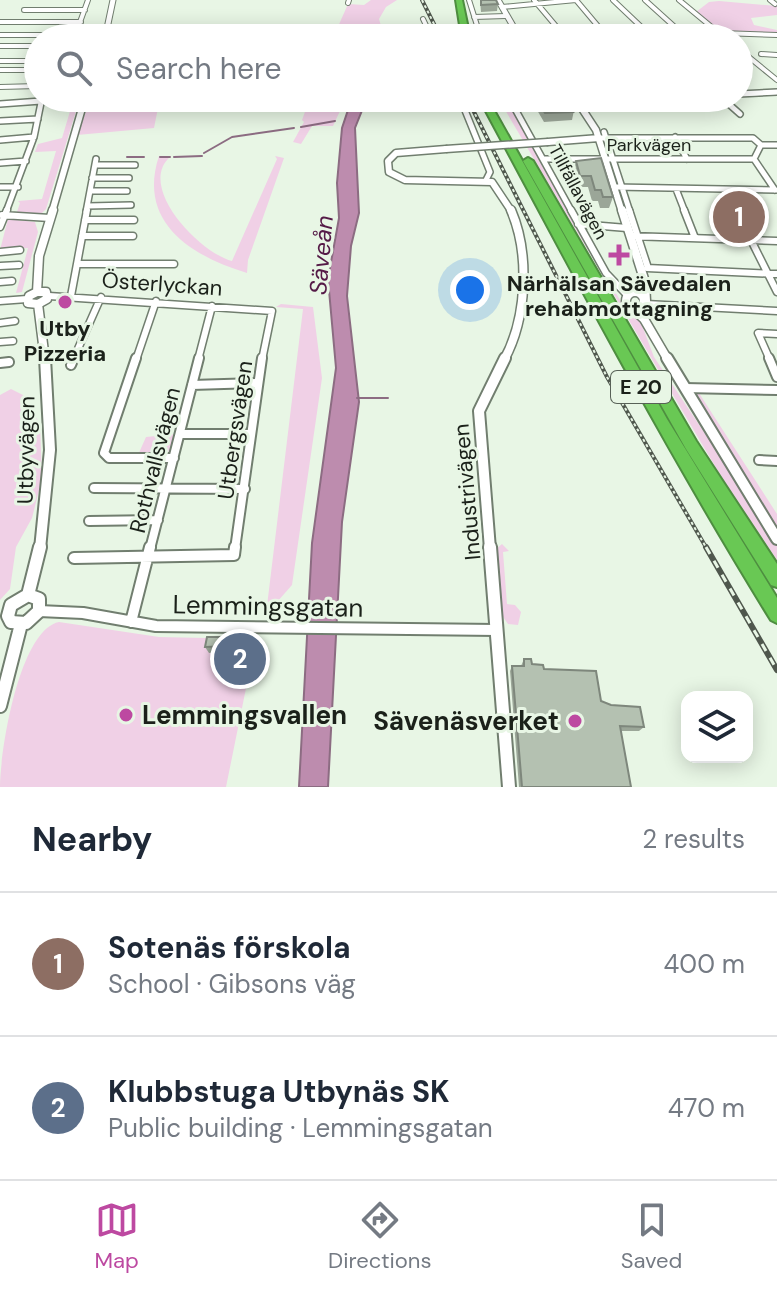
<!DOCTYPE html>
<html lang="en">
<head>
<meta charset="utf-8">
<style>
  :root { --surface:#fff; --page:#f2f2f3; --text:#1f2937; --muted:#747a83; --line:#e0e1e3; --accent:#bd49a1 }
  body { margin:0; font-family:"DM Sans",sans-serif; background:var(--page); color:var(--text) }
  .controls { position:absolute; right:24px; bottom:24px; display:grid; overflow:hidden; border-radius:16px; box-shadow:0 4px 20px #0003 }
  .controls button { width:72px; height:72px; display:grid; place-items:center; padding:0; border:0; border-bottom:2px solid var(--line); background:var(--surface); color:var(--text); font:40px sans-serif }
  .you { position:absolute; left:470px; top:290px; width:28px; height:28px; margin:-20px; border:6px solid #fff; border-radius:50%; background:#1a73e8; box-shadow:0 0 0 12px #1a73e833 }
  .badge { display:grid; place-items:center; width:52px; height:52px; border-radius:50%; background:var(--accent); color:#fff; font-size:26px; font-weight:700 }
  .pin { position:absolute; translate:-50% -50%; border:4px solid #fff; box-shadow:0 2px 8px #0006 }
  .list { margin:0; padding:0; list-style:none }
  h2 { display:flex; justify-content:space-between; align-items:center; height:104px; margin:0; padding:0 32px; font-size:34px }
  h2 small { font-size:26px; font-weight:400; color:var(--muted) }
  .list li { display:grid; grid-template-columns:52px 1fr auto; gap:24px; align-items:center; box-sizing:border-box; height:144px; padding:0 32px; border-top:2px solid var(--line) }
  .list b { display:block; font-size:30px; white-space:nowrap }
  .list p { margin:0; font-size:26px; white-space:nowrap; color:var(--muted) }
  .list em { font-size:26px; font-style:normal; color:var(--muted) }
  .icon { flex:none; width:44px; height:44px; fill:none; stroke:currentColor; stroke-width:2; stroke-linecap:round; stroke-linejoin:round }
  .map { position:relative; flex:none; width:777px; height:787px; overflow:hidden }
  .search { position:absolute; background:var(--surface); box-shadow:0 4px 20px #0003; left:24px; right:24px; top:24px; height:88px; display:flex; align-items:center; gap:20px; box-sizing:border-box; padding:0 28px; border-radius:44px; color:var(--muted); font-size:30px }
  .sheet { height:392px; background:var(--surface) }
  nav { display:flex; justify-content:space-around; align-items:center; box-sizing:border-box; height:112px; border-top:2px solid var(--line); background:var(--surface); font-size:22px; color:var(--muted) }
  nav a { display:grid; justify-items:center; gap:4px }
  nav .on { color:var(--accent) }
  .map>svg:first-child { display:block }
</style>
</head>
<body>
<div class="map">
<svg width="777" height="787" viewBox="0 0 777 787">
  <rect width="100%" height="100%" fill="#e8f6e5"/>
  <!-- green -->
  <path fill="#f0d0e6" d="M 371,0 L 397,0 L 386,7 L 379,19 L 382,29 L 375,38 L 358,38 L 353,28 L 356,38 L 333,38 L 348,4 L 364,5 Z
    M 719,1 L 777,6 L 777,15 L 751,18 L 754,25 L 777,30 L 777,34 L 719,31 L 696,12 L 709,2 Z
    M 74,98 L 80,98 L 46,209 L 39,216 L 11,214 L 17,212 L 20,203 L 18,201 L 42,199 L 56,151 L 35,152 L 38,144 L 62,138 Z
    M 91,98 L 160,98 L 154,128 L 77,135 Z
    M 310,98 L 325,103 L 346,98 L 333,126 L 312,126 L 301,144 L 293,142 L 304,122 L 302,120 Z
    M 498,98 L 505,98 L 607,279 L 622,303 L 640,320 L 654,357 L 777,542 L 777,560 L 722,478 Z
    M 159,156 L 171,156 C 135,186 200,253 232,261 L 277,159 L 275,156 L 284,158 L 248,260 L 247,273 C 191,256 137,222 159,156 Z
    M 8,219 L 35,222 L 38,232 L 22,292 L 16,293 L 28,248 L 0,250 Z
    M 281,304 L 313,307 L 322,378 L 292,585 L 270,610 L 267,606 L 303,309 L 276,307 Z
    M 11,389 L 27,397 L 40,425 L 42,478 L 32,518 L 16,547 L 10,589 L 0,600 L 0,395 Z
    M 697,390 L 777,514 L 777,532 L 691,392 Z
    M 176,434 L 167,455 L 138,455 L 146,437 Z
    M 502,544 L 509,551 L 503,552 L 507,604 L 515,605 L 521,612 L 518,625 L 508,624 L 501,614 L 496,549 Z
    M 59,622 L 159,637 L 256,639 L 226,787 L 0,787 C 0,752 19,630 59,622 Z"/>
  <!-- water -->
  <path fill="#bd8cae" stroke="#8c6c82" stroke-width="2" d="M 352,98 L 367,98 L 355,128 L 359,213 L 351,246 L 347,296 L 359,402 L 342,522 L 328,787 L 299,787 L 312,543 L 336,368 L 328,279 L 339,218 L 337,183 L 342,128 Z"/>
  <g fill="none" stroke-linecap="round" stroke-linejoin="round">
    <!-- stream -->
    <path stroke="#8c6c82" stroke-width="2" d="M 301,127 L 335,121
      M 204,153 L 232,137 L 294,128
      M 127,157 L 144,157
      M 160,157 L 170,157
      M 174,157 L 202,156
      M 357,398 L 388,398"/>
    <!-- minor-far4 casing -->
    <g stroke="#717e6f" stroke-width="6">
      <path id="minor-far4" d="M 469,0 L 481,38
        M 534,0 L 566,38
        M 576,0 L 608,38
        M 613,0 L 653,38
        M 645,0 L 687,38
        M 679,0 L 725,38
        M 770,0 L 775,4
        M 348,3 L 349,0
        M 502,7 L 576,0
        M 24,10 L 85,10
        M 474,17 L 506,16
        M 423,19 L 432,38
        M 0,22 L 81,22
        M 721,33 L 777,35
        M 0,35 L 76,35
        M 75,36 L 88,0
        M 0,46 L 38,46
        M 739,49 L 777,80
        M 761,54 L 777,55
        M 0,61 L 32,61
        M 0,70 L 38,70
        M 0,87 L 38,86
        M 741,94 L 777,92"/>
    </g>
    <!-- minor-far3 casing -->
    <g stroke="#717e6f" stroke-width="8">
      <path id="minor-far3" d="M 739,94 L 777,92
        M 460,98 L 490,172 L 486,180
        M 509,98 L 572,212
        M 722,98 L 740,114
        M 0,104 L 41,101
        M 0,121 L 38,119
        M 604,132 L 630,212
        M 675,137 L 687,159
        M 599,138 L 753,138 L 761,145 L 754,159 L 775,190
        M 0,140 L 34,137
        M 761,145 L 777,145
        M 543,159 L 754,159
        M 0,163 L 26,161
        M 95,165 L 135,165
        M 92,178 L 129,178
        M 0,187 L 18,187
        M 615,187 L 776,190
        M 676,189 L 685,212
        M 90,191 L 127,191
        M 88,206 L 131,205
        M 6,212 L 34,137 L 42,98
        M 86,212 L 96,159"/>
    </g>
    <!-- minor-far2 casing -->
    <g stroke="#717e6f" stroke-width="9">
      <path id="minor-far2" d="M 571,210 L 606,273 L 627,295
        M 629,210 L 648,268
        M 684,210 L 695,238
        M 2,215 L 50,218
        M 85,220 L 134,220
        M 578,224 L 627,228
        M 0,227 L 7,210
        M 82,236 L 133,236
        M 630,236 L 777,241
        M 751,240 L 777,292
        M 0,252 L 20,250
        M 78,264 L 174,264
        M 0,266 L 19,265
        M 647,268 L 777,274
        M 0,282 L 12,281
        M 49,296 L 272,311 L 262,360
        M 71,296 L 87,210
        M 0,301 L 27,299
        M 646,304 L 777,311
        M 0,323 L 15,321
        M 0,342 L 13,341
        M 73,360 L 101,297
        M 136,360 L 156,301
        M 198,360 L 212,306
        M 770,360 L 758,333 L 777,334"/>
    </g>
    <!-- minor-far1 casing -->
    <g stroke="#717e6f" stroke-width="12">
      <path id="minor-far1" d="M 136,358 L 104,453 L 109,458 L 174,458
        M 769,358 L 777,377
        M 0,363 L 9,362
        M 71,365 L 74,358
        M 192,385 L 257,383
        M 685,388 L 777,390
        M 181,434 L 250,434
        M 759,460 L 777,461
        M 94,488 L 245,489
        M 89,521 L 158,520
        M 150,549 L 199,358
        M 235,549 L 262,358"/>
    </g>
    <!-- minor casing -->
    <g stroke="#717e6f" stroke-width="14">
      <path id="minor" d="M 74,558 L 234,555 L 235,547
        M 39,611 L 83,613 L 156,626 L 497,630
        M 131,622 L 150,547"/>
    </g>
    <!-- tertiary-far4 casing -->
    <g stroke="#717e6f" stroke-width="7">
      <path id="tertiary-far4" d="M 498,0 L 520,38
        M 105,38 L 113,0"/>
    </g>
    <!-- tertiary-far3 casing -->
    <g stroke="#717e6f" stroke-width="9">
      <path id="tertiary-far3" d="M 575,98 L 596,130 L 622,212
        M 548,142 L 599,138
        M 446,149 L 396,153 L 388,161 L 389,172 L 405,180 L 492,182 L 512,212
        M 52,212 L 85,98"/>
    </g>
    <!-- tertiary-far2 casing -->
    <g stroke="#717e6f" stroke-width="11">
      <path id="tertiary-far2" d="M 622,210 L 645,282 L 646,301
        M 37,292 L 39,256 L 53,210
        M 37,292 L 46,292 L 47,299 L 38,304 L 28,303 L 29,296 Z
        M626 301a9 9 0 1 1 18 0a9 9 0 1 1-18 0Z
        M 38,304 L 45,360
        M 631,307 L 644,319 L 668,360
        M 504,360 C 527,318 530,254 511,210"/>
    </g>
    <!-- tertiary-far1 casing -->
    <g stroke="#717e6f" stroke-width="14">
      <path id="tertiary-far1" d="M 667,358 L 777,539
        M 40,549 L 50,450 L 45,358
        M 490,549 L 479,411 L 505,358"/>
    </g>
    <!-- tertiary casing -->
    <g stroke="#717e6f" stroke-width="16">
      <path id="tertiary" d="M 490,547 L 509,787
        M 28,595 L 40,547
        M 28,595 L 39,599 L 39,611 L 26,623 L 11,622 L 8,616 L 11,605 Z
        M 0,706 L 21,624"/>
    </g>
    <!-- motorway casing -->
    <g stroke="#4e8e40" stroke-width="4">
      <path id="motorway" d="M 456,0 L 462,0 L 470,38 L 462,38 Z
        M 479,98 L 487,98 L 667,419 L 777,598 L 777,623 L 771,620 C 666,450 573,274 479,98 Z
        M 528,158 L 533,161 L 696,441 L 777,564 L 777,587 L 771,585 L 686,449 L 523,161 Z"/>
    </g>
    <!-- minor-far4 -->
    <use href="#minor-far4" stroke="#fff" stroke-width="4"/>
    <!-- minor-far3 -->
    <use href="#minor-far3" stroke="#fff" stroke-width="5"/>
    <!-- minor-far2 -->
    <use href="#minor-far2" stroke="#fff" stroke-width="6"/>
    <!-- minor-far1 -->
    <use href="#minor-far1" stroke="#fff" stroke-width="8"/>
    <!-- minor -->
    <use href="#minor" stroke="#fff" stroke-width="10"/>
    <!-- tertiary-far4 -->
    <use href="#tertiary-far4" stroke="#fff" stroke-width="5"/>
    <!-- tertiary-far3 -->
    <use href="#tertiary-far3" stroke="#fff" stroke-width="6"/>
    <!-- tertiary-far2 -->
    <use href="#tertiary-far2" stroke="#fff" stroke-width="8"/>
    <!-- tertiary-far1 -->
    <use href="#tertiary-far1" stroke="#fff" stroke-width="10"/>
    <!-- tertiary -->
    <use href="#tertiary" stroke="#fff" stroke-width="12"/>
    <!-- motorway -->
    <use href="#motorway" fill="#69c854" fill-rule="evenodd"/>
    <!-- rail-far1 casing -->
    <g stroke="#4f574d" stroke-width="4">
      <path id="rail-far1" d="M 422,0 L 441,38
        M 467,98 L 607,377 L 707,549"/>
    </g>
    <!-- rail casing -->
    <g stroke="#4f574d" stroke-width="6">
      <path id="rail" d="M 706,547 L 777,670"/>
    </g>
    <!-- rail-far1 -->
    <use href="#rail-far1" stroke="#e8f6e5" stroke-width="2" stroke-dasharray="3" stroke-linecap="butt"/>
    <!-- rail -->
    <use href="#rail" stroke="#e8f6e5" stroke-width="3" stroke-dasharray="8" stroke-linecap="butt"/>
    <!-- tertiary-bridge casing -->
    <g stroke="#717e6f" stroke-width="9" stroke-linecap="butt">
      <path id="tertiary-bridge" d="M 446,149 L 548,142"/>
    </g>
    <!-- tertiary-bridge -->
    <use href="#tertiary-bridge" stroke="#fff" stroke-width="6"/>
  </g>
  <!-- wall -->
  <path fill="#9ba698" d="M 480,0 L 496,0 L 498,4 L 497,11 L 481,12 Z
    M 530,98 L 570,98 L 575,105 L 572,120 L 544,122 Z
    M 576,161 L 613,197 L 609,208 L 600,208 L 598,201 L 592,201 L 588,187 L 577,187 L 574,171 Z
    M 250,643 L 247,666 L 232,666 L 228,660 L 230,653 L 209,653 L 205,647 Z
    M 524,659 L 601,701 L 644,727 L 639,731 L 621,731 L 631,787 L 519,787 L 510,671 L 512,666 L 521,666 Z"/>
  <!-- shaded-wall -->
  <path fill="#7e877c" d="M 247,637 L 250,643 L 247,666 L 244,660 Z"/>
  <!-- building -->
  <path fill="#b4c1b1" stroke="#7e877c" stroke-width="2" d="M 481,0 L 496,0 L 498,4 L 481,5 Z
    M 536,98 L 570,98 L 575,105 L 569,106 L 573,112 L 545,113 Z
    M 601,158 L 613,197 L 603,197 L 601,190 L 595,190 L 591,176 L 580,176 L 576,161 Z
    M 207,637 L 247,637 L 244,660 L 228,660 L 231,646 L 205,647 Z
    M 524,659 L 531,659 L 532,664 L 543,665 L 544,669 L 596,671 L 601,701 L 611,705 L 640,707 L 644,727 L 620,726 L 631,787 L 522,787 L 512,666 L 524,666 Z"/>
  <!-- markers -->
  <g fill="#bd49a1" stroke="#e8f6e5" stroke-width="3">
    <path d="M615 243h8v8h8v8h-8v8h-8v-8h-8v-8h8z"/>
    <circle cx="65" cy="302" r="8"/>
    <circle cx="126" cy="715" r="8"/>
    <circle cx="575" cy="721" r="8"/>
  </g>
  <g text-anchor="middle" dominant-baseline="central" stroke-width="6" stroke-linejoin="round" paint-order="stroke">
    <!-- far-street labels -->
    <g font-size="18" fill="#1b211a" stroke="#e8f6e5">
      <text x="649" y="145">Parkvägen</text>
      <text transform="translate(578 192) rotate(62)">Tillfällavägen</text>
    </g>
    <!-- shield labels -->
    <rect fill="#e8f6e5" stroke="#586157" stroke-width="2" x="611" y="371" width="60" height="32" rx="6"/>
    <g font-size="20" font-weight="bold" fill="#1b211a">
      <text x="641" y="387">E 20</text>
    </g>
    <!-- poi labels -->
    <g font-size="22" font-weight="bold" fill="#1b211a" stroke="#e8f6e5">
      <text x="619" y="283">Närhälsan Sävedalen<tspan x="619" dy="25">rehabmottagning</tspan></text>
      <text x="65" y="328">Utby<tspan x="65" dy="25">Pizzeria</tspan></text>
    </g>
    <!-- street labels -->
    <g font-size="22" fill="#1b211a" stroke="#e8f6e5">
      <text transform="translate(162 284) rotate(4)">Österlyckan</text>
      <text transform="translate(235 430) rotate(-82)">Utbergsvägen</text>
      <text transform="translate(26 450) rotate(-89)">Utbyvägen</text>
      <text transform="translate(155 460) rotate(-76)">Rothvallsvägen</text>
      <text transform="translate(467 492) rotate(-95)">Industrivägen</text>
    </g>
    <!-- water labels -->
    <g font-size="24" font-style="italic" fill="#551a47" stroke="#e8f6e5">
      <text transform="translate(321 255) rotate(-85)">Säveån</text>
    </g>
    <!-- near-street labels -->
    <g font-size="26" fill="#1b211a" stroke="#e8f6e5">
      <text transform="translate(268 606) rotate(1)">Lemmingsgatan</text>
    </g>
    <!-- near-poi labels -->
    <g font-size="26" font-weight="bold" fill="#1b211a" stroke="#e8f6e5" text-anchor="start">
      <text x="142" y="715">Lemmingsvallen</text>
      <text x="559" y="721" text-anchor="end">Sävenäsverket</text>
    </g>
  </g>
</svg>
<div class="controls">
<button><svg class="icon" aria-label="layers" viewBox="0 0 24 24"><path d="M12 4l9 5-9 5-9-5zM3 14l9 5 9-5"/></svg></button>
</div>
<div class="you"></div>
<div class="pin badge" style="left:739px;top:217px;background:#8d6e63">1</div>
<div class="pin badge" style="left:240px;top:659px;background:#5c6f8a">2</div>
<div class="search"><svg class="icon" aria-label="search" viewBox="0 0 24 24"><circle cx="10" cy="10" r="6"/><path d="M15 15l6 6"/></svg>Search here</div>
</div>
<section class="sheet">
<h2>Nearby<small>2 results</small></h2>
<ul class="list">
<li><span class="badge" style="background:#8d6e63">1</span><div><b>Sotenäs förskola</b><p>School · Gibsons väg</p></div><em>400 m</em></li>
<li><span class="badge" style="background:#5c6f8a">2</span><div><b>Klubbstuga Utbynäs SK</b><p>Public building · Lemmingsgatan</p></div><em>470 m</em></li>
</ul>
</section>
<nav>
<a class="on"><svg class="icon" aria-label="map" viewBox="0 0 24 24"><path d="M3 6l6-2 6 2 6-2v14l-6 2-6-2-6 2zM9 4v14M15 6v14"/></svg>Map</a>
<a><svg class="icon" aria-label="directions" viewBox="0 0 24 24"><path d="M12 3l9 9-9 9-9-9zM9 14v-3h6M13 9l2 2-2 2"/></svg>Directions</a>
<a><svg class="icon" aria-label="saved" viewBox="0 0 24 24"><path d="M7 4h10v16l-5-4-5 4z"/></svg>Saved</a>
</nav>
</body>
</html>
